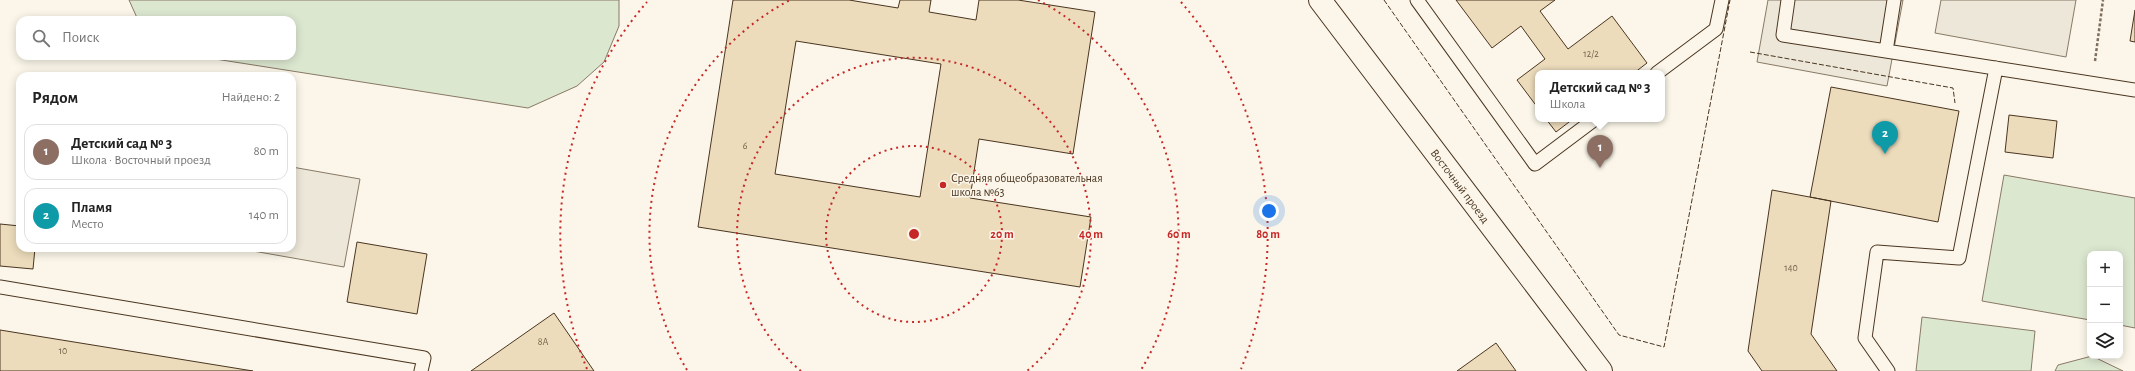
<!DOCTYPE html>
<html lang="ru">
<head>
<meta charset="utf-8">
<style>
  :root { --surface:#fff; --page:#f2f2f2; --text:#222; --muted:#767676; --line:#e0e0e0; --accent:#7c3aed }
  body { margin:0; font-family:"Alegreya Sans",sans-serif; background:var(--page); color:var(--text) }
  .controls { position:absolute; right:12px; bottom:12px; display:grid; overflow:hidden; border-radius:8px; box-shadow:0 2px 10px #0003 }
  .controls button { width:36px; height:36px; display:grid; place-items:center; padding:0; border:0; border-bottom:1px solid var(--line); background:var(--surface); color:var(--text); font:20px sans-serif }
  .you { position:absolute; left:1269px; top:211px; width:14px; height:14px; margin:-10px; border:3px solid #fff; border-radius:50%; background:#1a73e8; box-shadow:0 0 0 6px #1a73e833 }
  .badge { display:grid; place-items:center; width:26px; height:26px; border-radius:50%; background:var(--accent); color:#fff; font-size:13px; font-weight:700 }
  .pin { position:absolute; translate:-50% -33px; filter:drop-shadow(0 1px 2px #0008) }
  .pin::after { content:''; position:absolute; top:21px; width:14px; height:12px; background:inherit; clip-path:polygon(0 0,100% 0,50% 100%) }
  .popup { position:absolute; left:1535px; top:70px; width:130px; height:52px; box-sizing:border-box; display:grid; place-content:center; border-radius:8px; background:var(--surface); filter:drop-shadow(0 1px 3px #0005); font-size:13px; white-space:nowrap; color:var(--muted) }
  .popup b { font-size:15px; color:var(--text) }
  .popup::after { content:''; position:absolute; left:50%; top:100%; margin-left:-8px; border:8px solid transparent; border-top-color:var(--surface) }
  .list { margin:0; padding:0; list-style:none }
  h2 { display:flex; justify-content:space-between; align-items:center; height:52px; margin:0; padding:0 16px; font-size:17px }
  h2 small { font-size:13px; font-weight:400; color:var(--muted) }
  .list li { display:grid; grid-template-columns:26px 1fr auto; gap:12px; align-items:center; box-sizing:border-box; height:56px; margin:0 8px 8px; padding:0 8px; border:1px solid var(--line); border-radius:12px }
  .list b { display:block; font-size:15px; white-space:nowrap }
  .list p { margin:0; font-size:13px; white-space:nowrap; color:var(--muted) }
  .list em { font-size:13px; font-style:normal; color:var(--muted) }
  .icon { flex:none; width:22px; height:22px; fill:none; stroke:currentColor; stroke-width:2; stroke-linecap:round; stroke-linejoin:round }
  .map { position:relative; flex:none; width:2135px; height:371px; overflow:hidden }
  .search { position:absolute; background:var(--surface); box-shadow:0 2px 10px #0003; left:16px; top:16px; width:280px; height:44px; display:flex; align-items:center; gap:10px; box-sizing:border-box; padding:0 14px; border-radius:12px; color:var(--muted); font-size:15px }
  .panel { position:absolute; background:var(--surface); box-shadow:0 2px 10px #0003; left:16px; top:72px; width:280px; height:180px; border-radius:12px }
  .map>svg:first-child { display:block }
</style>
</head>
<body>
<div class="map">
<svg width="2135" height="371" viewBox="0 0 2135 371">
  <rect width="100%" height="100%" fill="#fbf6e9"/>
  <!-- green -->
  <path fill="#dce7d0" stroke="#887966" d="M 129,0 L 619,0 L 619,26 L 604,62 L 577,86 L 528,108 L 196,56 L 292,56 L 292,20 L 138,20 Z
    M 2004,175 L 2135,198 L 2135,328 L 2120,325 L 2120,254 L 2090,254 L 2090,320 L 1982,301 Z
    M 1922,317 L 2035,331 L 2031,371 L 1916,371 Z
    M 2092,356 L 2123,371 L 2055,371 L 2058,365 Z"/>
  <!-- parking -->
  <path fill="#ede7d9" stroke="#887966" d="M 1768,0 L 1903,0 L 1887,86 L 1757,62 Z
    M 1941,0 L 2076,0 L 2066,57 L 1935,33 Z
    M 292,167 L 360,179 L 344,267 L 236,248 L 292,248 Z"/>
  <!-- building -->
  <path fill="#ecdcbc" stroke="#4a3520" fill-rule="evenodd" d="M 733,0 L 849,0 L 898,8 L 900,0 L 931,0 L 929,12 L 976,20 L 979,0 L 1018,0 L 1095,12 L 1073,154 L 979,139 L 970,198 L 1091,217 L 1080,287 L 698,227 ZM 796,41 L 941,64 L 920,197 L 775,174 Z
    M 1456,0 L 1555,0 L 1540,11 L 1568,49 L 1612,16 L 1647,63 L 1634,73 L 1538,73 L 1538,108 L 1517,80 L 1545,59 L 1521,26 L 1492,48 Z
    M 2135,10 L 2135,42 L 2130,41 Z
    M 1831,87 L 1959,111 L 1938,222 L 1810,197 Z
    M 2009,115 L 2057,121 L 2053,158 L 2005,152 Z
    M 1546,119 L 1573,119 L 1556,132 Z
    M 1772,190 L 1831,201 L 1811,334 L 1837,371 L 1762,371 L 1748,351 Z
    M 0,224 L 20,226 L 20,248 L 35,248 L 33,269 L 0,266 Z
    M 357,242 L 427,254 L 417,314 L 347,302 Z
    M 554,313 L 594,371 L 471,371 Z
    M 0,330 L 253,371 L 0,371 Z
    M 1496,343 L 1516,371 L 1457,371 Z"/>
  <g fill="none" stroke-linecap="round" stroke-linejoin="round">
    <!-- lane casing -->
    <g stroke="#4a3520" stroke-width="15">
      <path id="lane" d="M 1417,0 L 1535,164 L 1595,119
        M 1788,0 L 1783,35 L 1886,51
        M 1894,0 L 1886,51 L 2135,90
        M 1657,73 L 1716,29 L 1722,0
        M 0,287 L 424,358 L 421,371
        M 1888,371 L 1865,338 L 1877,252 L 1959,258 L 1996,68"/>
    </g>
    <!-- street casing -->
    <g stroke="#4a3520" stroke-width="24">
      <path id="street" d="M 1320,0 L 1601,371"/>
    </g>
    <!-- path -->
    <path stroke="#7f6f5c" stroke-width="2.5" stroke-dasharray="3 2" stroke-linecap="butt" d="M 2095,61 L 2103,0"/>
    <!-- lane -->
    <use href="#lane" stroke="#fbf6e9" stroke-width="13"/>
    <!-- street -->
    <use href="#street" stroke="#fbf6e9" stroke-width="22"/>
    <!-- fence -->
    <path stroke="#4a3520" stroke-width="1" stroke-dasharray="5 2" stroke-linecap="butt" d="M 1384,0 L 1619,335 L 1664,347 L 1730,0
      M 1750,52 L 1953,88 L 1955,103"/>
  </g>
  <!-- distance rings -->
  <g fill="none" stroke="#c62828" stroke-width="2" stroke-dasharray="2 4">
    <circle cx="914" cy="234" r="88"/>
    <path d="M801 371A177 177 0 1 1 1027 371"/>
    <path d="M687 370A265 265 0 0 1 790 0M1038 0A265 265 0 0 1 1141 370"/>
    <path d="M587 369A354 354 0 0 1 647 2M1181 2A354 354 0 0 1 1241 369"/>
  </g>
  <!-- markers -->
  <circle fill="#c62828" stroke="#fbf6e9" stroke-width="1.5" cx="943" cy="185" r="4"/>
  <g text-anchor="middle" dominant-baseline="central" stroke-width="3" stroke-linejoin="round" paint-order="stroke">
    <!-- number labels -->
    <g font-size="10" fill="#725f47">
      <text x="1591" y="54">12/2</text>
      <text x="745" y="146">6</text>
      <text x="1791" y="268">140</text>
      <text x="543" y="342">8А</text>
      <text x="63" y="351">10</text>
    </g>
    <!-- poi labels -->
    <g font-size="12" fill="#4a3520" stroke="#fbf6e9" text-anchor="start">
      <text x="951" y="178">Средняя общеобразовательная<tspan x="951" dy="14">школа №63</tspan></text>
    </g>
    <!-- street labels -->
    <g font-size="12" fill="#4a3520" stroke="#fbf6e9">
      <text transform="translate(1460 186) rotate(53)">Восточный проезд</text>
    </g>
  </g>
  <circle cx="914" cy="234" r="6" fill="#c62828" stroke="#fbf6e9" stroke-width="2"/>
  <g font-size="12" text-anchor="middle" font-weight="bold" fill="#c62828" stroke="#fbf6e9" stroke-width="3" stroke-linejoin="round" paint-order="stroke">
    <text x="1002" y="238">20 m</text>
    <text x="1091" y="238">40 m</text>
    <text x="1179" y="238">60 m</text>
    <text x="1268" y="238">80 m</text>
  </g>
</svg>
<div class="controls">
<button>+</button>
<button>−</button>
<button><svg class="icon" aria-label="layers" viewBox="0 0 24 24"><path d="M12 4l9 5-9 5-9-5zM3 14l9 5 9-5"/></svg></button>
</div>
<div class="you"></div>
<div class="pin badge" style="left:1600px;top:168px;background:#8d6e63">1</div>
<div class="popup"><b>Детский сад № 3</b>Школа</div>
<div class="pin badge" style="left:1885px;top:154px;background:#0f9aa8">2</div>
<div class="search"><svg class="icon" aria-label="search" viewBox="0 0 24 24"><circle cx="10" cy="10" r="6"/><path d="M15 15l6 6"/></svg>Поиск</div>
<section class="panel">
<h2>Рядом<small>Найдено: 2</small></h2>
<ul class="list">
<li><span class="badge" style="background:#8d6e63">1</span><div><b>Детский сад № 3</b><p>Школа · Восточный проезд</p></div><em>80 m</em></li>
<li><span class="badge" style="background:#0f9aa8">2</span><div><b>Пламя</b><p>Место</p></div><em>140 m</em></li>
</ul>
</section>
</div>
</body>
</html>
